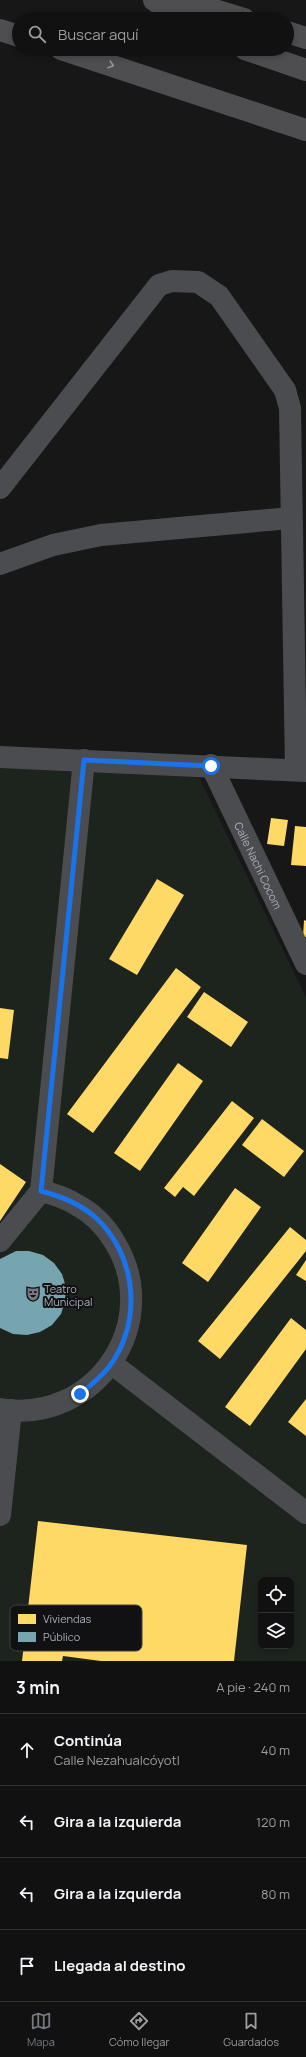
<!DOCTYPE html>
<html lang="es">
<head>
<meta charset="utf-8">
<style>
  :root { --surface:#111; --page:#1e1f1f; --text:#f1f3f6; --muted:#9c9d9f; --line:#303131; --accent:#757880 }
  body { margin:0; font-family:Manrope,sans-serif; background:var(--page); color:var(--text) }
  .controls { position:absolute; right:12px; bottom:12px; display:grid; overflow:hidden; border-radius:8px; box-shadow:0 2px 6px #0003 }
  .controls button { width:36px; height:36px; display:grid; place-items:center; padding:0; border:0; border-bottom:1px solid var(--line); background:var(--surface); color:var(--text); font:20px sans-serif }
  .stop { position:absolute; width:12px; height:12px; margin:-9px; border:3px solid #1a73e8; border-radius:50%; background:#fff }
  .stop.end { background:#1a73e8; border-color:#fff; box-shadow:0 1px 4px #0008 }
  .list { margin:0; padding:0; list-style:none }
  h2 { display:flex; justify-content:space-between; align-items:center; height:52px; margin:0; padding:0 16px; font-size:17px }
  h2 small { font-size:13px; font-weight:400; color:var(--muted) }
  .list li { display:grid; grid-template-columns:26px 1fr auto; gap:12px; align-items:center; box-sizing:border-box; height:72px; padding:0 16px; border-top:1px solid var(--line) }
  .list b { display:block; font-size:15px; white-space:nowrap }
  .list p { margin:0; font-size:13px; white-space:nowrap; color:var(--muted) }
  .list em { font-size:13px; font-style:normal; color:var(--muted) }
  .icon { flex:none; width:22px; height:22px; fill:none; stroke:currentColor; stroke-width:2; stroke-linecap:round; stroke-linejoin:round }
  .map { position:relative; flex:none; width:306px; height:1661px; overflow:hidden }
  .search { position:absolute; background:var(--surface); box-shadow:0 2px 6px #0003; left:12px; right:12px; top:12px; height:44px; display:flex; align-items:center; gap:10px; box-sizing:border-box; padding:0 14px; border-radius:22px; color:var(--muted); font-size:15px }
  .sheet { height:340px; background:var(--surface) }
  nav { display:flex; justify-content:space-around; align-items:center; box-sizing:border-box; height:56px; border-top:1px solid var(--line); background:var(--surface); font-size:11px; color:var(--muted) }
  nav a { display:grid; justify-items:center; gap:2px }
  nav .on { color:var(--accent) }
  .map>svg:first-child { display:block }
</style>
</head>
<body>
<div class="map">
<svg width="306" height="1661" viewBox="0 0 306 1661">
  <rect width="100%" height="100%" fill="#171717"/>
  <!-- green -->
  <path fill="#1d241e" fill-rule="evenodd" d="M 0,760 L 193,765 L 306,997 L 306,1661 L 0,1661 ZM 261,1580 L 291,1580 L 291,1646 L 261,1646 Z"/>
  <!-- homes -->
  <path fill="#ffd966" d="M 271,818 L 288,820 L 284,846 L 267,844 Z
    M 295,826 L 306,827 L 306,866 L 291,865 Z
    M 157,879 L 184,895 L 137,975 L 109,959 Z
    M 304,920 L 306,921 L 306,937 L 303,937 Z
    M 176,968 L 201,987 L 93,1133 L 67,1114 Z
    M 204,992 L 248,1022 L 231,1047 L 187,1017 Z
    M 0,1008 L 14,1010 L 8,1059 L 0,1058 Z
    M 178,1063 L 203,1081 L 140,1171 L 114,1153 Z
    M 232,1101 L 254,1118 L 194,1196 L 183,1187 L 175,1197 L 164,1188 Z
    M 262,1119 L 304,1151 L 284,1177 L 242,1145 Z
    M 0,1164 L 26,1182 L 0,1221 Z
    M 235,1188 L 261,1207 L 208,1282 L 182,1263 Z
    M 290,1227 L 306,1240 L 306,1251 L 220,1359 L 198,1341 Z
    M 306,1260 L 306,1281 L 296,1275 Z
    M 291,1318 L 306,1330 L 306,1349 L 250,1426 L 225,1407 Z
    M 306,1399 L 306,1436 L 288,1422 Z
    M 38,1521 L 247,1545 L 234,1661 L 101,1661 L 63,1656 L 62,1661 L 22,1661 Z"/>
  <!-- public -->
  <path fill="#76a5af" d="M 16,1251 L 29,1251 L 43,1255 L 54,1263 L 62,1274 L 66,1287 L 65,1301 L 61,1314 L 52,1325 L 40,1332 L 27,1335 L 13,1334 L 0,1328 L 0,1259 Z"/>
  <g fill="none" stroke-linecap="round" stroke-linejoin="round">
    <!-- minor -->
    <g stroke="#4b4c50" stroke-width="22">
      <path d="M 0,488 L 159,285 L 172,281 L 198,282 L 219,296 L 285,390 L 290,408 L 296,770"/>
      <path d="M 0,564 L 53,545 L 101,535 L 291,518"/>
      <path d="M 0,757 L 306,771"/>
      <path id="s1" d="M 211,765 L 306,964"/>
      <path d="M 0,1241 L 41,1191 L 84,760"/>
      <path d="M 111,1363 L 306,1513"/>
      <path d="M 0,1409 C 95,1425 165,1322 114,1241 C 105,1226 92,1213 77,1205 C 66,1198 54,1194 41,1191"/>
      <path d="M 0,1515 L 11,1410"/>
    </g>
    <!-- highway -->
    <path stroke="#4e4e51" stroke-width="22" d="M 154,0 L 181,19
      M 182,0 L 244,19
      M 0,30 L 19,36
      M 287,32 L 306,38
      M 61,49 L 306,130
      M 245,49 L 306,70"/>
  </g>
  <!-- one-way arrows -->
  <defs><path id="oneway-chevron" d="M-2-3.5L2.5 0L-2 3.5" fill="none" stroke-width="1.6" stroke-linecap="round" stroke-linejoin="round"/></defs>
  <use stroke="#92959e" href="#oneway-chevron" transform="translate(111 65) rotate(18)"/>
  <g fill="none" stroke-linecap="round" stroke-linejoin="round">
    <!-- route -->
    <path stroke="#1a73e8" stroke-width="5" d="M 80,1394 C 90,1386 100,1378 109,1367 C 143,1322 137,1255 95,1217 C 79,1203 60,1196 41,1191 L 84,760 L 211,766"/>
  </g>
  <!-- icons -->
  <defs>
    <g id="theatre-bare" transform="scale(1.08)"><path d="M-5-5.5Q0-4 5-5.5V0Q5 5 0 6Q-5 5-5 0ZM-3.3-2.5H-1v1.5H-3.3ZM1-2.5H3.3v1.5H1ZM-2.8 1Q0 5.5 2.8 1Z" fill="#757880" stroke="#111113" stroke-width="2.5" paint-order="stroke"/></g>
  </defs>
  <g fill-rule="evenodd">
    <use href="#theatre-bare" x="33" y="1294"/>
  </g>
  <g text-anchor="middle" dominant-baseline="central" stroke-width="4" stroke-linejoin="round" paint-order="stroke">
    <!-- street labels -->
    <g font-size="11" fill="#a8adb8" stroke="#111113">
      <text stroke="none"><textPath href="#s1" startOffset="111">Calle Nachi Cocom</textPath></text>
    </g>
    <!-- poi labels -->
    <g font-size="11" fill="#a8adb8" stroke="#111113" text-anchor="start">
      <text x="44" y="1288">Teatro<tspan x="44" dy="13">Municipal</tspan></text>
    </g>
  </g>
  <!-- legend -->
  <rect x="10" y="1605" width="132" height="46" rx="6" fill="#111113" stroke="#3e4045" stroke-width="1"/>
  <rect x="18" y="1614" width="18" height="10" fill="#ffd966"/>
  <rect x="18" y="1632" width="18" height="10" fill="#76a5af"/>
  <g font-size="11" fill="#a8adb8">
    <text x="43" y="1623">Viviendas</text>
    <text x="43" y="1641">Público</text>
  </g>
</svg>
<div class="controls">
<button><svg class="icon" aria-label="locate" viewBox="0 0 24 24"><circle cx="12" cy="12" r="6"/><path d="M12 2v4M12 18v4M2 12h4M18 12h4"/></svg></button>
<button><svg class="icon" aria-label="layers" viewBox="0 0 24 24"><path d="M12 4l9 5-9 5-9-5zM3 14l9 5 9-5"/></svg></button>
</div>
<div class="stop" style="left:211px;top:766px"></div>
<div class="stop end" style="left:80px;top:1394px"></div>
<div class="search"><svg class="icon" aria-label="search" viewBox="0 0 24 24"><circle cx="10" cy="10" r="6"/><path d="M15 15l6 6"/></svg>Buscar aquí</div>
</div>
<section class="sheet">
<h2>3 min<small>A pie · 240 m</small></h2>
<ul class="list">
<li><svg class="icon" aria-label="ahead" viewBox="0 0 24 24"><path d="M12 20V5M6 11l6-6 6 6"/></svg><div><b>Continúa</b><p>Calle Nezahualcóyotl</p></div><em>40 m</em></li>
<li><svg class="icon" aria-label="left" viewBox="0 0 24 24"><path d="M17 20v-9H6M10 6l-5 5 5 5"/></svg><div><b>Gira a la izquierda</b></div><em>120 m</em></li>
<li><svg class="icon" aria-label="left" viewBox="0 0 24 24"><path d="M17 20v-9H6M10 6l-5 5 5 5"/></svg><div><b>Gira a la izquierda</b></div><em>80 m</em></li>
<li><svg class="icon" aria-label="arrive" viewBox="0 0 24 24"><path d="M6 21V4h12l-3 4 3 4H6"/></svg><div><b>Llegada al destino</b></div></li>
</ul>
</section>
<nav>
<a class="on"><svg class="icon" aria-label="map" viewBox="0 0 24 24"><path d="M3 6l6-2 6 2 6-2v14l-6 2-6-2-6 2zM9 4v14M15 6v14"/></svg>Mapa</a>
<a><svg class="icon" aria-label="directions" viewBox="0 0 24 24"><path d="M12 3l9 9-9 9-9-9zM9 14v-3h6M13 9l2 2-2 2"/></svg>Cómo llegar</a>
<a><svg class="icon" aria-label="saved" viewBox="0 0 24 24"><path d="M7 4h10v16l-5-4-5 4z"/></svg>Guardados</a>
</nav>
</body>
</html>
